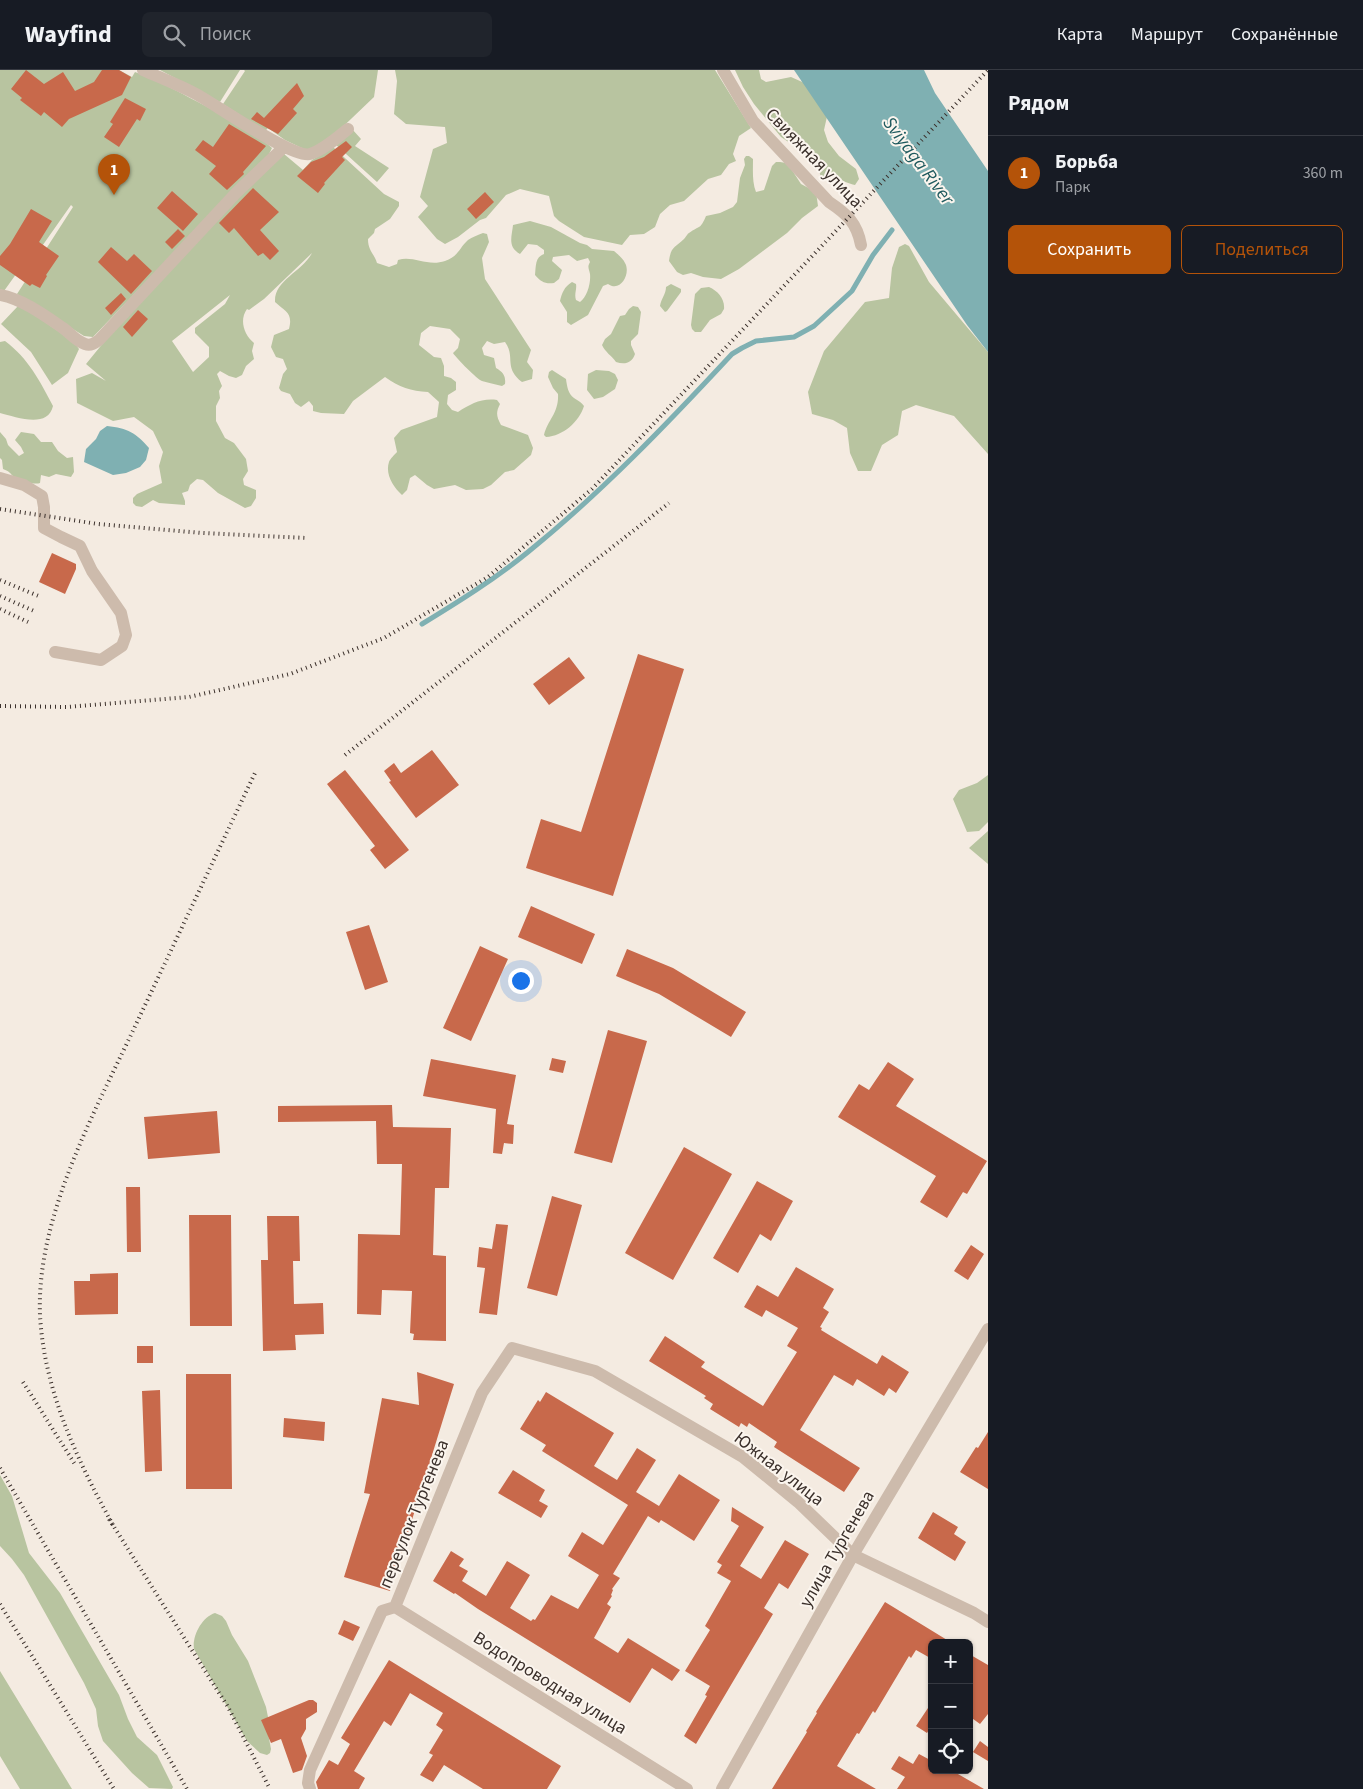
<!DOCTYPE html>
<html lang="ru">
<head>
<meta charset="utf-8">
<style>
  :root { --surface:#171b24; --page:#20242c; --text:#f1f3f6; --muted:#9ea1a6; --line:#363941; --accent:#b45309 }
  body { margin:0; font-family:"Source Sans 3",sans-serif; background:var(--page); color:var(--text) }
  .controls { position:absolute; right:15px; bottom:15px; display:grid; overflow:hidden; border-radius:8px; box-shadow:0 1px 4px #0004 }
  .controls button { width:45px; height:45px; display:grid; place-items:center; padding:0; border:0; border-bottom:1px solid var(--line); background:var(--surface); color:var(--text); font:25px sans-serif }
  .you { position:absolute; left:520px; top:910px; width:18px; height:18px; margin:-12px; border:4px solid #fff; border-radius:50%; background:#1a73e8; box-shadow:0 0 0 8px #1a73e833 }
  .badge { display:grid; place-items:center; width:32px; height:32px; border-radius:50%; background:var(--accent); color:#fff; font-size:16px; font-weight:700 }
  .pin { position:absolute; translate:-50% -41px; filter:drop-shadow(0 1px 2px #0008) }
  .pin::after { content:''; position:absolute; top:26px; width:18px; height:15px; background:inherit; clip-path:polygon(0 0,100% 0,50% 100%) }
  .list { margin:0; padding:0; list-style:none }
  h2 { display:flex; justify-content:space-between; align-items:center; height:65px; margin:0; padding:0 20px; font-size:21px }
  h2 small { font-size:16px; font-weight:400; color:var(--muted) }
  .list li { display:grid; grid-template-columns:32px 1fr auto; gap:15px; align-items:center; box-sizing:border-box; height:75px; padding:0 20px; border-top:1px solid var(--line) }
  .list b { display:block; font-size:19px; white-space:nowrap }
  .list p { margin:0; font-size:16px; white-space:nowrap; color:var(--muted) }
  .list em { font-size:16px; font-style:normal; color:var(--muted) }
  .actions { display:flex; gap:10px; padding:15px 20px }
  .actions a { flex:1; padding:11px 0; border:1px solid var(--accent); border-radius:8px; text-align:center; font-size:18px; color:var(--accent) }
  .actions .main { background:var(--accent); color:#fff }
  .icon { flex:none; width:28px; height:28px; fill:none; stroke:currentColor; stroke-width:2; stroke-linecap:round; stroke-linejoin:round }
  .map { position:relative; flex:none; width:988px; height:1719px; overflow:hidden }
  header { display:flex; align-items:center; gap:30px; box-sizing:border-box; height:70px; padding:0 25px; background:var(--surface); border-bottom:1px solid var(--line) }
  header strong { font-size:24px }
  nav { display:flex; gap:28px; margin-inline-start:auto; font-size:18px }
  .search { width:350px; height:45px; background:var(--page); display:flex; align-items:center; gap:12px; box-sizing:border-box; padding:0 18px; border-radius:8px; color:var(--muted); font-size:19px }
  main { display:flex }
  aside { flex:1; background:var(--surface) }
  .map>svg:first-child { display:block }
</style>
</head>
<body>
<header>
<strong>Wayfind</strong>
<div class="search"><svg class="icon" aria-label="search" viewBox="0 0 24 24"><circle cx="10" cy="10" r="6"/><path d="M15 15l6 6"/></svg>Поиск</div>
<nav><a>Карта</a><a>Маршрут</a><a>Сохранённые</a></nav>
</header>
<main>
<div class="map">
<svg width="988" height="1719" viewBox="0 0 988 1719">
  <rect width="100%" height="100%" fill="#f4ebe1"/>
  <!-- green -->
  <path fill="#b8c4a0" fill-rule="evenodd" d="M 0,0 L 119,0 L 132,7 L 135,2 C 157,10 177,21 198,32 C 224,46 250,58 272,78 L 269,84 L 93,267 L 84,266 L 17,224 L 73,137 L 71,135 L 33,189 L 29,186 L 4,221 L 0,219 Z
    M 160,0 L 240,0 L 220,32 Z
    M 244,0 L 378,0 L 374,27 L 329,70 L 308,81 L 285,70 L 268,58 L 265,61 L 223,34 L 245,1 Z
    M 395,0 L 715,0 L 751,58 L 739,66 L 733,84 L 736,91 L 729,94 L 721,105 L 708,109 L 684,131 L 670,135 L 660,144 L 655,157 L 644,164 L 630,165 L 622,175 L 584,167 L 559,151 L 554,146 L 549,126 L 520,119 L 506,125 L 486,148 L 480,150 L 458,167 L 445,174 L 437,169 L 418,147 L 428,136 L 420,127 L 433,79 L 447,73 L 445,57 L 406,54 L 394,44 L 397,11 Z
    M 735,0 L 759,0 L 761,9 L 766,12 L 791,7 L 809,15 L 828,42 L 824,60 L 828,72 L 839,86 L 856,99 L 859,109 L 855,115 C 849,114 843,110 838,110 C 831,109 828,111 821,107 L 814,86 L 806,78 L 796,77 L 781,67 L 754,34 L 743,17 Z
    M 352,59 L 361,69 L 355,76 L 389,98 L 377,112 L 335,74 Z
    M 333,77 L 384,124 L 399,132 L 399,136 L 390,149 L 375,159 L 374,163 L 368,169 C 368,181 374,183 377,193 L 389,197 L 397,194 L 398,190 C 413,185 427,197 445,191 C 459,186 459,178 468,170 C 472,167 478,165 483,163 L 487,164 L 489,172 L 482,188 L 485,209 L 531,280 L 527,292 L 533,300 L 532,309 L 522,312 C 503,297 516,287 505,272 L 494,274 L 487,271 L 482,278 L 484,285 L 494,288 L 496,298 C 503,302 506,306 505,314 L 502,316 C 495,314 488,313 482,311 C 478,310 456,288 453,283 L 458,278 L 460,269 L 450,259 L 430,256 L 421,263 L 419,275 L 434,287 L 441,288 L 444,296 L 444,306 L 451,308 L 456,312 L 456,320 L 448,325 L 447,334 L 452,340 L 458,342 C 471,334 481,328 497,330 L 500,334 C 496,342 496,346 501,355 L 528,365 L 533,378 L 531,385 L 514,400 L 505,402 L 491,415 L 483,419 L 466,420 L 455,415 L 434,419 L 427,415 L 415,405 L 410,408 L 407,420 L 402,425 C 393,417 385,404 389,392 C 390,389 395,384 397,382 L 394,368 L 401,360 L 437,347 L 439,332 L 428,322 C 411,321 399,317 385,307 L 353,331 L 344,344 L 321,343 L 313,341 L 313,336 L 309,331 L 301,337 L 295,333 L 290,324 L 281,321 L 279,318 L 283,304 L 287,299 L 283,289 L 276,287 L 271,277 L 274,265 L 289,259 C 293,243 286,242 275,232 C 274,210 302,202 312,183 L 264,229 L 249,240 L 247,239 C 239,250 244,265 254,273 L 252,281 L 254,289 L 246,296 L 242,305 L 236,308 L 229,306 L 220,301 L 217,304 L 222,316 L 219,321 L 220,328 L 216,336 L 216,351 L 225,368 L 234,373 L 246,389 L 248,401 L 243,409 L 244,415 L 256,420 L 256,428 L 251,436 L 245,438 L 218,423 L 203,410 L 197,409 L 190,415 L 188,421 L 182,423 L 185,431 L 185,435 L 159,433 L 153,430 L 142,437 L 136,436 L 133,433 L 133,428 L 137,424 L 162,413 L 159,396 L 163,382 L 153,361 L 134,347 L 113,351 L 77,333 L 76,309 L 92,303 L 106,311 L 86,294 L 108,267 L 232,133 L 284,84 L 303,100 L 312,90 ZM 230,225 L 225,234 L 195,258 L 195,263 L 209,277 L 209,287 L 193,302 L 172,271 Z
    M 746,86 L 749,86 L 753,89 C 753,100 752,112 756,122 L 764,120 L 772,96 L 776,92 L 780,92 L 786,93 L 790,97 L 801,114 L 816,122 L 818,136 L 802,148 L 787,163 L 739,199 L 721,209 L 703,207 L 691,203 L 683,205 L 677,202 L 669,191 C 671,176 675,178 684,169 C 685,168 688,163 689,163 C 700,155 700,160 706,146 L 720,143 L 733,137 L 737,132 L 740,108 L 745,95 L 744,89 Z
    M 530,151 L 551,157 L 580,173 L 587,175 L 592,179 L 614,181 C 617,184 623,188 625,193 C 631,203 621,223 608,214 L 603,216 L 588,245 L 571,255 L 567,252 L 567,242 L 560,231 C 562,223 564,217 572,212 L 576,214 C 577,220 574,224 576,230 L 580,232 C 587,227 591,213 590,204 C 589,199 587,197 590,192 L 588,188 L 577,191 L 569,185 L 553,187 L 552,191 L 562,200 L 559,209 L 554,213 C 545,214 541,212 535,205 C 536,196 535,187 544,184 L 544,180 L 537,175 L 528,174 L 520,184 C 507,177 512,166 513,155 Z
    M 905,174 L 909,176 L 929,212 L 988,282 L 988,384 L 954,346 L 916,335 L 902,341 L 898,365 L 882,375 L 871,401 L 858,401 L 850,383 L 847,358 L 833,350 L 812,344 L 808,322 L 824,281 L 865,232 L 889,228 L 892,198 L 899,177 Z
    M 671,214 L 681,219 L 681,222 L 667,241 L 665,242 L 660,236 C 661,229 666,224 666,217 Z
    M 709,217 C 718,221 725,229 724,239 L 721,244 L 710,250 L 701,262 L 695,262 L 692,259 L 691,255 L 695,224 L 701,218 Z
    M 18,236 L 33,244 L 74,272 L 79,279 L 68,303 L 52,315 L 31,282 L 1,254 Z
    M 633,236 L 638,237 L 641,242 L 638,264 L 631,271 L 631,275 L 635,284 C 632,293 625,295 616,292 C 612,286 605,282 602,275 L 605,269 L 611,264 L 620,246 L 625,245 L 629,239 Z
    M 5,271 C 28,288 40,311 53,336 C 48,359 16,347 0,343 L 0,272 Z
    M 552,300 L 566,309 C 567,316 568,324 574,328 C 578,331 580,331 584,336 C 579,352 563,366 546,367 L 544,365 C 548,349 559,343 558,324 L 553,318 L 548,307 L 549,302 Z
    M 596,300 L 609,301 L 615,304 L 618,310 L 615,319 L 603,327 L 594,329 L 587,320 L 588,304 Z
    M 0,362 L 6,369 L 8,375 L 19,386 L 24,383 L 21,377 L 15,370 L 21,362 L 34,364 L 41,372 L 52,372 L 58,381 L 67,388 L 73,387 L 74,402 L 71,407 L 56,404 L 49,407 L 41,405 L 40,413 C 34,415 22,411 16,408 C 10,405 12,402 3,399 L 2,390 L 0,388 Z
    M 988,705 L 988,752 L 979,761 L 967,762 L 953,729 L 959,720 L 977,713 Z
    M 988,761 L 988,794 L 969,778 Z
    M 0,1405 L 12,1426 L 29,1483 L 60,1523 L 119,1625 L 128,1649 L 137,1667 L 157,1685 L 173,1717 L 172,1719 L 149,1718 L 132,1703 L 103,1671 L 98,1656 L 96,1639 L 84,1613 L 24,1505 L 12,1489 L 0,1476 Z
    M 215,1543 L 222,1546 L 226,1551 L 232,1565 L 248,1591 L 266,1637 L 268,1647 L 267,1658 L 271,1679 L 270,1683 L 267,1685 L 260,1683 L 247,1671 L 194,1579 C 192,1566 202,1547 215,1543 Z
    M 0,1601 L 72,1719 L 20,1719 L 0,1686 Z"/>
  <!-- water -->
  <path fill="#7fb0b2" d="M 794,0 L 924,0 L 935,23 L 988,101 L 988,282 L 967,255 Z
    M 107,356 C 128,358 136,363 149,378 L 146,390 L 140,397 L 126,403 L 113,405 L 84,392 L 86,379 L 96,369 L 100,361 Z"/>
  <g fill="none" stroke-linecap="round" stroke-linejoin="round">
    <!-- stream -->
    <path stroke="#7fb0b2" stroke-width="5" d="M 422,554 C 458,532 495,509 528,482 C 602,422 667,354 732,284 L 742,278 L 756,271 L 794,267 L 814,256 L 852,221 L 873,185 L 892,160"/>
  </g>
  <!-- building -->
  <path fill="#c8694b" d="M 26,0 L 44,14 L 63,2 L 75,21 L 94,12 L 102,0 L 119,0 L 131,7 L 122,25 L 69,49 L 62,57 L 44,42 L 41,46 L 20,30 L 22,28 L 11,19 Z
    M 297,13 L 304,26 L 293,39 L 297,43 L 278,64 L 251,49 L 257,42 L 264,48 Z
    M 125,28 L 146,39 L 140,51 L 137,49 L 119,77 L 104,67 L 113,54 L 110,52 Z
    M 229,54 L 266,76 L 243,102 L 244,104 L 227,120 L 209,104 L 216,96 L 195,80 L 203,70 L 213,77 Z
    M 346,71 L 352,77 L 342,87 L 345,90 L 324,113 L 325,114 L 318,123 L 297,106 L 311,92 L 324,87 Z
    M 253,118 L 279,142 L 260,160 L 279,181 L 270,190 L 263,183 L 258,186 L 234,158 L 229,163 L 219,153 Z
    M 172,121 L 198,144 L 183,161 L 157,138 Z
    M 485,122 L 494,132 L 476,149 L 467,139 Z
    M 31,139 L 52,151 L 39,172 L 59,186 L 46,205 L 47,206 L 40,218 L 32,214 L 30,216 L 0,195 L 0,186 L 10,174 Z
    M 178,159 L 185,166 L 172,179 L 165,172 Z
    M 111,177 L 127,191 L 134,184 L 152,201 L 131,224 L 98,192 Z
    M 121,223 L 126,229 L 111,245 L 105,238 Z
    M 138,240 L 148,249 L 132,267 L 123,257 Z
    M 52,483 L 76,494 L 76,499 L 65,524 L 39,512 Z
    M 638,584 L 684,599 L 613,826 L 526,798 L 541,749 L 581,762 Z
    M 569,587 L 585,608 L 549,635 L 533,614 Z
    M 432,680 L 459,715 L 416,748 L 389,712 L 391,711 L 384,701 L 394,693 L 401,703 Z
    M 345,700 L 409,780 L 385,799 L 370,780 L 375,776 L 327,714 Z
    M 531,836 L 595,864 L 582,894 L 518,867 Z
    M 369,855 L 388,912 L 365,920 L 346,862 Z
    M 480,876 L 508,889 L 471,971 L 443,958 Z
    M 627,879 L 673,898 L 746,942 L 731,967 L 659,924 L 616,906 Z
    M 608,960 L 647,971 L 612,1093 L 574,1083 Z
    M 552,988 L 566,991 L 563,1003 L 549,1000 Z
    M 431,989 L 516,1005 L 507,1054 L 514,1055 L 513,1074 L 504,1073 L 502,1084 L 493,1083 L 496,1039 L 423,1026 Z
    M 888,992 L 914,1009 L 896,1036 L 987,1091 L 967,1124 L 963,1122 L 947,1148 L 920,1132 L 936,1106 L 838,1047 L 859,1014 L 869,1020 Z
    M 392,1035 L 393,1057 L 451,1058 L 449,1118 L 435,1118 L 433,1185 L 446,1186 L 446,1271 L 413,1270 L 414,1264 L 410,1263 L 412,1221 L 382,1220 L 381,1245 L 357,1244 L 358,1164 L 400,1165 L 402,1094 L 377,1094 L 376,1051 L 278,1052 L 278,1036 Z
    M 217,1041 L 220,1083 L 148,1089 L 144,1047 Z
    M 684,1077 L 732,1104 L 673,1210 L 625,1183 Z
    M 757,1111 L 793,1131 L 771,1171 L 760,1164 L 738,1203 L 713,1188 Z
    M 126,1117 L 140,1117 L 141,1182 L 127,1182 Z
    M 552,1126 L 582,1135 L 557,1226 L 527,1218 Z
    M 189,1145 L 231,1145 L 232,1256 L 190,1256 Z
    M 267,1146 L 299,1146 L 300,1191 L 293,1191 L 294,1234 L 323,1233 L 324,1264 L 295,1265 L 296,1280 L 263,1281 L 261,1190 L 268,1190 Z
    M 496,1154 L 508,1155 L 497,1245 L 479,1243 L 485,1198 L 477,1197 L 479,1177 L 492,1179 Z
    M 971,1175 L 984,1184 L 968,1210 L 954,1201 Z
    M 796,1197 L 834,1219 L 823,1238 L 829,1242 L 820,1257 L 822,1258 L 821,1260 L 877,1294 L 882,1285 L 909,1302 L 896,1323 L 889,1318 L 884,1326 L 857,1309 L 853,1316 L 834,1305 L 800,1360 L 860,1398 L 844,1422 L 774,1377 L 777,1372 L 749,1353 L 747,1357 L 741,1353 L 739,1357 L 710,1339 L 713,1334 L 704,1328 L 706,1326 L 649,1291 L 665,1266 L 705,1292 L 701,1297 L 763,1336 L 797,1282 L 787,1276 L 798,1258 L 766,1240 L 762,1247 L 744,1237 L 757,1215 L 778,1227 Z
    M 118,1203 L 118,1244 L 75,1245 L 74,1211 L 90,1211 L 90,1204 Z
    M 137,1276 L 153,1276 L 153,1293 L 137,1293 Z
    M 417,1302 L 454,1314 L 390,1521 L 344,1507 L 370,1424 L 364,1423 L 382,1328 L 419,1335 Z
    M 186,1304 L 231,1304 L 232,1419 L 186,1419 Z
    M 160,1320 L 162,1401 L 145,1402 L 142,1321 Z
    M 546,1322 L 614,1363 L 594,1396 L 617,1410 L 637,1378 L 656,1390 L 636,1422 L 659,1436 L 679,1404 L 720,1430 L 694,1471 L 666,1453 L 661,1450 L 659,1453 L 648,1446 L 613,1504 L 620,1508 L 612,1519 L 613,1520 L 611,1525 L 612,1526 L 607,1534 L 611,1537 L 594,1568 L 618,1583 L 628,1568 L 680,1600 L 672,1611 L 652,1598 L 630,1633 L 478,1539 L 455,1523 L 454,1524 L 433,1511 L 451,1481 L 464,1489 L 459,1496 L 468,1501 L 462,1511 L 486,1526 L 507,1491 L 530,1505 L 510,1538 L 531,1551 L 533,1549 L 535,1550 L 551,1525 L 578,1539 L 599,1505 L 568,1486 L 582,1462 L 603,1475 L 628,1435 L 542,1381 L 546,1375 L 520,1359 L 538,1330 L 540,1332 Z
    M 284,1348 L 325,1352 L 324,1371 L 283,1367 Z
    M 988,1362 L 988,1419 L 960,1402 L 976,1377 L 978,1378 Z
    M 513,1400 L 545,1420 L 539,1431 L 548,1436 L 541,1448 L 498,1423 Z
    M 732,1437 L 764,1457 L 740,1496 L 761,1509 L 785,1470 L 809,1484 L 788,1519 L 779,1513 L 764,1538 L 773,1544 L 696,1674 L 684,1666 L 707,1626 L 705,1625 L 710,1616 L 685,1601 L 710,1560 L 705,1556 L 731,1511 L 717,1503 L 722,1495 L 717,1492 L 739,1456 L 731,1451 Z
    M 933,1442 L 958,1457 L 954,1464 L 966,1472 L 955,1491 L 918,1468 Z
    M 885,1532 L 952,1573 L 932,1573 L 932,1589 L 916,1580 L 911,1588 L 909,1586 L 875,1643 L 873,1641 L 859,1664 L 857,1663 L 837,1696 L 876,1719 L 772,1719 L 807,1662 L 806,1661 L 817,1643 L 816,1642 Z
    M 344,1550 L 360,1557 L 353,1571 L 338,1564 Z
    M 969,1584 L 988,1595 L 988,1644 L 980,1654 L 969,1646 Z
    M 389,1590 L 561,1696 L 547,1719 L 483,1719 L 444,1695 L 433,1712 L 420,1705 L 433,1685 L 429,1683 L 443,1660 L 436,1655 L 443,1643 L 410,1623 L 391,1656 L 384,1651 L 354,1701 L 365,1708 L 359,1719 L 318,1719 L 316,1712 L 329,1690 L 338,1695 L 350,1674 L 341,1668 Z
    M 309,1630 L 313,1630 L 317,1633 L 317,1642 L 306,1649 L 306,1659 L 301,1668 L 307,1686 L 302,1700 L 293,1703 L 281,1669 L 271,1673 L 261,1650 Z
    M 932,1632 L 932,1655 L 927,1663 L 916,1656 Z
    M 980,1671 L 988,1677 L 988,1691 L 973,1682 Z
    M 919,1684 L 932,1691 L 932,1700 L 951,1700 L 984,1719 L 897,1719 L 905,1707 L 891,1699 L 899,1686 L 913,1694 Z"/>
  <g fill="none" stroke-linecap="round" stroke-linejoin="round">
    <!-- minor -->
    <path stroke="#cdbbac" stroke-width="12" d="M 143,0 C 161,8 179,15 196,24 C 215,34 293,89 310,84 C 322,81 338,67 348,59
      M 723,0 L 753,51 L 829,132 C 847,144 857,153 861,175
      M 0,225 C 22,229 44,245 63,258 C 70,263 76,271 85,274 C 91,276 95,273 99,270 L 236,123 L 284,77
      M 0,408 L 24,415 L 42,426 L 44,437 L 44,458 L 61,467 L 80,476 L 92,501 L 121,543 L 126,565 L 122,576 L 101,590 L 55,582
      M 395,1537 L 687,1719
      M 310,1719 L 308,1713 L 310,1700 L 382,1541 L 395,1537 L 482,1323 L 512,1278 L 595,1301 L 743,1387 L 798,1432 L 853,1485 L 974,1543 L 988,1552
      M 722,1719 L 853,1485 L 988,1259"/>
    <!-- rail -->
    <path stroke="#3b302b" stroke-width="4" stroke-dasharray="1 4" stroke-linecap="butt" d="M 0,439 L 98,454 L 202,463 L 307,468
      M 0,510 L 41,527
      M 0,526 L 34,541
      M 0,539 L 28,552
      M 0,636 L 67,637 L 189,627 L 290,604 L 384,568 L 488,507 L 592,419 L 988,0
      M 345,685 L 669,433
      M 23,1312 L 76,1396
      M 0,1398 L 187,1719
      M 109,1449 L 228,1637 L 270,1719
      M 113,1455 C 77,1390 44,1320 40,1245 C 36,1145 97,1038 138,950 C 177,868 216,785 255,703
      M 0,1534 L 114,1719"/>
  </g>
  <g text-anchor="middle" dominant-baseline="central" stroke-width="4" stroke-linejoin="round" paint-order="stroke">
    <!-- street labels -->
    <g font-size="18" fill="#3b302b" stroke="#fbf5ee">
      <text transform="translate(814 88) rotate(46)">Свияжная улица</text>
      <text transform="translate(779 1399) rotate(38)">Южная улица</text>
      <text transform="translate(414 1444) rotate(-68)">переулок Тургенева</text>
      <text transform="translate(837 1479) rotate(-60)">улица Тургенева</text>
      <text transform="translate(550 1613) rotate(32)">Водопроводная улица</text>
    </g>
    <!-- water labels -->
    <g font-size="19" font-style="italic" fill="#1f5a5e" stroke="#fbf5ee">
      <text transform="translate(918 91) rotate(53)">Sviyaga River</text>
    </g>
  </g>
</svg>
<div class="controls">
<button>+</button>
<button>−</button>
<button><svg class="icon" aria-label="locate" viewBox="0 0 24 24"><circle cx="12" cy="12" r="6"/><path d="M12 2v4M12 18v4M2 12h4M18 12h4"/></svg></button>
</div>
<div class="you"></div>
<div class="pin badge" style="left:114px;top:125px">1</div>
</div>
<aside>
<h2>Рядом<small></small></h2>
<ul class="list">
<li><span class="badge">1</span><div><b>Борьба</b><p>Парк</p></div><em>360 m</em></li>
</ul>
<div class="actions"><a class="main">Сохранить</a><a>Поделиться</a></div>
</aside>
</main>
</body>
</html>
